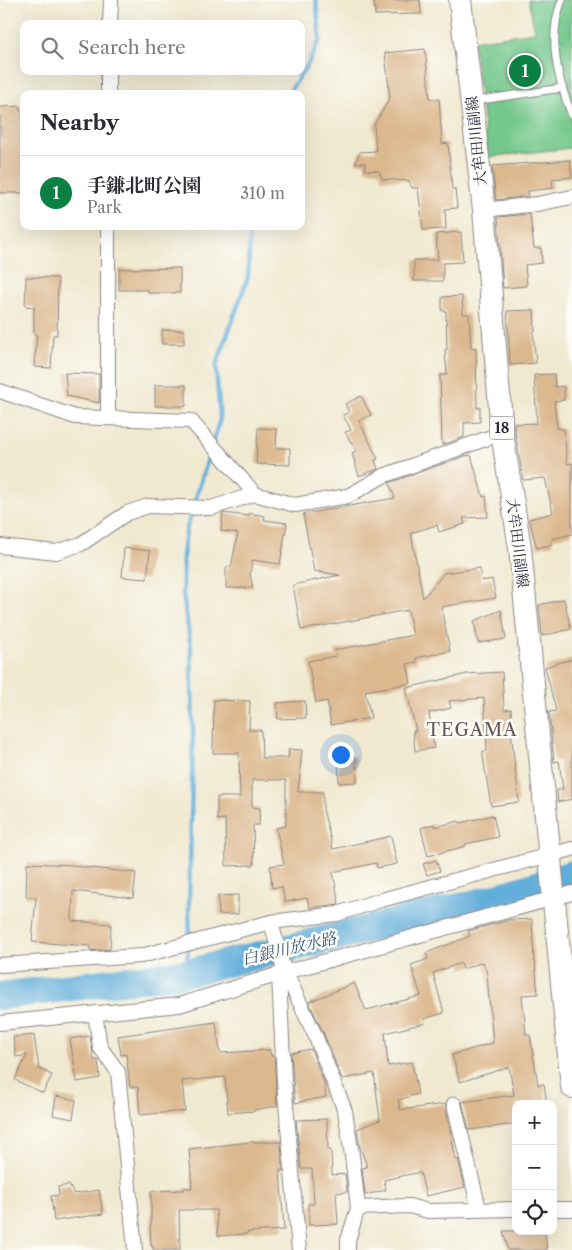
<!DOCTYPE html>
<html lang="en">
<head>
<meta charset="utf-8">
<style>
  :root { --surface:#fff; --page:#f2f2f3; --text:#2b2b33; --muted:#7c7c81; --line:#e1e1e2; --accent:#0b8043 }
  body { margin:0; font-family:"Libre Caslon Text","Noto Serif JP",serif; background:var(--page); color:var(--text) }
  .controls { position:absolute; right:15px; bottom:15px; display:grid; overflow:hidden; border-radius:10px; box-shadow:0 5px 20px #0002 }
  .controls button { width:45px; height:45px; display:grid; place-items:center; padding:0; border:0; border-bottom:1px solid var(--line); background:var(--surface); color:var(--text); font:25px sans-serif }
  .you { position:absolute; left:340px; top:754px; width:18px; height:18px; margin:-12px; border:4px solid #fff; border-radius:50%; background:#1a73e8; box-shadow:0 0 0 8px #1a73e833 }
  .badge { display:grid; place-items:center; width:32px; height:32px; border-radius:50%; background:var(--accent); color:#fff; font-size:16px; font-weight:700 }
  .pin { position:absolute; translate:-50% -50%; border:2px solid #fff; box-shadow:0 1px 5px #0006 }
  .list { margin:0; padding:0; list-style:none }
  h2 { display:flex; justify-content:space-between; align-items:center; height:65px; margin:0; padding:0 20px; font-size:21px }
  h2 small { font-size:16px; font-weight:400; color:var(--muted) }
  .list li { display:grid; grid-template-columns:32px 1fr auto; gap:15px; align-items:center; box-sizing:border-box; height:75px; padding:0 20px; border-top:1px solid var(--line) }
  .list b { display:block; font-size:19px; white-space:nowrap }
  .list p { margin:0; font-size:16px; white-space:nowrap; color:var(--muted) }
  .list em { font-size:16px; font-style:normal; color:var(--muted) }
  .icon { flex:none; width:28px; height:28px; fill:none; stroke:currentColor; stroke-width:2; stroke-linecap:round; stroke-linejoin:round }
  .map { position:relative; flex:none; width:572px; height:1250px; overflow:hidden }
  .search { position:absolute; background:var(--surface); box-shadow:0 5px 20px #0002; left:20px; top:20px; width:285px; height:55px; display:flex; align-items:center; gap:12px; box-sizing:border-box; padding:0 18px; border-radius:10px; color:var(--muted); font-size:19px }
  .panel { position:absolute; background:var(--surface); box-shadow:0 5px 20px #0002; left:20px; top:90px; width:285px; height:140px; border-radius:10px }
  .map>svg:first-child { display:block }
</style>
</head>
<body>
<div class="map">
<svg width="572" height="1250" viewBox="0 0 572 1250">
  <rect width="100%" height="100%" fill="#fdfcf7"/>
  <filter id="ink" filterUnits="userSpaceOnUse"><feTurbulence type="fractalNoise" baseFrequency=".02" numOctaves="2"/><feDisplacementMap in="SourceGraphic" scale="10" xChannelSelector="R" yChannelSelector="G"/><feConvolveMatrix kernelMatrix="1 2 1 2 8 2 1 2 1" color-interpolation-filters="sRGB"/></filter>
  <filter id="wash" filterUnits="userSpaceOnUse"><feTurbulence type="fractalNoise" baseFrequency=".0096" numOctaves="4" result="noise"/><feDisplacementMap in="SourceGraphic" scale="20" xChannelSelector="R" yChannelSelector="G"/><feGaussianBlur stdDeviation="1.12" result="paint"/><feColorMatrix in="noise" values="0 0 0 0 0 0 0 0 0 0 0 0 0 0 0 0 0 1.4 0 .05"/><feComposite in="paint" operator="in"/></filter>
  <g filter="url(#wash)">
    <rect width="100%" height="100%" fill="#f0e9d0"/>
    <!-- green -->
    <path fill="#75c88c" stroke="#4c7564" d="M 528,0 L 572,0 L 572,148 L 488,157 L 473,41 L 535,32 Z"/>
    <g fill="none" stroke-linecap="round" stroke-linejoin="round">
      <!-- stream -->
      <path stroke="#61adda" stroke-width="4.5" d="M 288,94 L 308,64 L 320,39 L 316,0
        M 185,973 L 190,938 L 189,909 L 193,731 L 191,648 L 183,595 L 183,556 L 186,531 L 220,419 L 216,366 L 248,277 L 250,226"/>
      <!-- river -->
      <path stroke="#61adda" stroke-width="28" d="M 0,996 L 185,973 L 492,899 L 572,874"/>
    </g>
    <g id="blocks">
      <!-- building -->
      <path fill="#dcb88e" d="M 374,0 L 420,0 L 421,14 L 375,15 Z
        M 425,49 L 430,99 L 439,99 L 442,144 L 448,143 L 452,189 L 455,189 L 457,208 L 445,209 L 446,229 L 423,230 L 418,188 L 412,188 L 409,181 L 382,179 L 379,171 L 365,170 L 365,163 L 355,163 L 360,152 L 376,151 L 374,125 L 390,98 L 385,53 Z
        M 20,106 L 20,111 L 24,111 L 24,193 L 0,193 L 0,107 Z
        M 570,160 L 572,177 L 552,179 L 553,188 L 528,191 L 528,196 L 496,200 L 492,166 Z
        M 530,214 L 534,248 L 541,248 L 542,263 L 525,265 L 527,286 L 503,288 L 498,217 Z
        M 461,232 L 463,262 L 443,263 L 443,281 L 414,281 L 414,260 L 438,260 L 436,234 Z
        M 180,268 L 180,293 L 148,293 L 148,290 L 119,290 L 119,269 Z
        M 26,277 L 58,278 L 57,335 L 53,335 L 51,368 L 34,367 L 37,335 L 34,335 L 34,307 L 25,306 Z
        M 462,296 L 463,314 L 469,314 L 471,348 L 476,347 L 477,408 L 480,407 L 480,422 L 464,423 L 464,437 L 442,445 L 440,375 L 447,375 L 445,350 L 447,349 L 446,311 L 442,311 L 442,297 Z
        M 534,310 L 535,332 L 533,332 L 536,363 L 510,365 L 507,311 Z
        M 162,330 L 184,330 L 184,344 L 162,344 Z
        M 65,373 L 99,374 L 99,403 L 67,396 Z
        M 554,374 L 555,387 L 564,386 L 564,400 L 554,401 L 557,428 L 564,429 L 567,464 L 572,463 L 572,534 L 552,539 L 553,544 L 537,548 L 529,519 L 553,513 L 545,478 L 523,480 L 514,424 L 537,423 L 534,375 Z
        M 155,385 L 186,385 L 186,406 L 155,406 Z
        M 361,396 L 371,415 L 359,421 L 378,459 L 375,460 L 378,469 L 359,476 L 352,453 L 356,451 L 345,432 L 351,430 L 343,415 L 349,412 L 345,404 Z
        M 258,428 L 277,429 L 276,448 L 290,448 L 290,465 L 256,464 Z
        M 471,455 L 483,497 L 486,496 L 488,517 L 463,518 L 465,524 L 439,532 L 437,525 L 411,533 L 423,598 L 444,573 L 480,568 L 482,581 L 492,579 L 496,598 L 441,607 L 450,651 L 416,658 L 417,662 L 407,664 L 411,683 L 365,691 L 371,718 L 331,725 L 327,701 L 316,703 L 308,661 L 336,656 L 335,650 L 413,635 L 408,610 L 301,630 L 293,585 L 340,575 L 314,571 L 303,514 L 395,498 L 389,483 L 465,456 Z
        M 223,513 L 249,516 L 249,513 L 265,516 L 264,520 L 287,523 L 280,564 L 252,560 L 250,574 L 253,588 L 226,588 L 226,567 L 231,567 L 238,533 L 221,531 Z
        M 124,548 L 150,551 L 147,579 L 122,577 Z
        M 564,599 L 571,629 L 542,636 L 539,605 Z
        M 501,610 L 506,639 L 478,643 L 474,621 Z
        M 572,659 L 572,799 L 558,802 L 557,790 L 563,789 L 559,761 L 554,762 L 549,712 L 556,711 L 545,667 Z
        M 502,672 L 504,710 L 511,709 L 513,731 L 511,731 L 519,802 L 491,806 L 483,757 L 483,751 L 487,751 L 484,698 L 449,701 L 451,708 L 429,713 L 434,748 L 415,751 L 413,731 L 416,731 L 406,688 L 467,674 Z
        M 214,700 L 250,701 L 249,730 L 261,730 L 262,758 L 288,758 L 289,749 L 302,750 L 298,792 L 323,792 L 323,809 L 333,849 L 391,836 L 397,864 L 377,868 L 376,863 L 333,872 L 339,904 L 310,908 L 307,898 L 285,902 L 282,887 L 272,888 L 270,866 L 284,864 L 276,828 L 286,826 L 286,780 L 252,780 L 252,807 L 260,808 L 259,825 L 253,825 L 254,865 L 226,866 L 225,819 L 217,820 L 217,797 L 240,797 L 239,753 L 213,753 Z
        M 305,701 L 306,718 L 278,719 L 277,703 Z
        M 338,757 L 356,757 L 357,782 L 339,783 Z
        M 493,815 L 498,837 L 465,844 L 466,846 L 428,856 L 421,828 L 434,824 L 435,827 L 459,821 L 460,823 Z
        M 436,860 L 440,871 L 427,875 L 423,864 Z
        M 27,863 L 74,865 L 74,866 L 136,873 L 133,898 L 73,891 L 72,921 L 111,924 L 110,949 L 90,951 L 90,946 L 32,942 L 36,897 L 26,897 Z
        M 238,895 L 238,914 L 219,915 L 218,896 Z
        M 532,919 L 534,962 L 535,962 L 538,994 L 522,995 L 526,1035 L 530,1035 L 538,1085 L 544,1084 L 547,1104 L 516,1104 L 516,1124 L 469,1130 L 462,1102 L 514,1095 L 509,1067 L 460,1082 L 452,1055 L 493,1043 L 487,974 L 483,962 L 463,969 L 461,963 L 433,973 L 444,1013 L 424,1019 L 425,1023 L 385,1033 L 388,1066 L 412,1062 L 418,1094 L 398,1100 L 400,1110 L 445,1104 L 456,1160 L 458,1159 L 465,1187 L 426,1196 L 420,1172 L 384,1180 L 386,1190 L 365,1195 L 362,1168 L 367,1167 L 360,1147 L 357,1129 L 380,1120 L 374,1073 L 342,1079 L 323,1032 L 309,1002 L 354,983 L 366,1010 L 421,996 L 411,965 L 428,959 L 426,953 L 470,936 L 468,931 L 509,920 Z
        M 216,1022 L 220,1053 L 270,1050 L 271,1056 L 274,1056 L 277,1106 L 254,1110 L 255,1111 L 228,1113 L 225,1077 L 182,1081 L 185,1111 L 140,1115 L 138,1087 L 130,1087 L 126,1054 L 121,1055 L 118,1036 Z
        M 34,1035 L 39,1069 L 52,1075 L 43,1093 L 15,1080 L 27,1055 L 16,1057 L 13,1037 Z
        M 90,1036 L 94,1060 L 98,1060 L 100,1078 L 77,1082 L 70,1039 Z
        M 311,1049 L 324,1083 L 326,1097 L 295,1103 L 291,1053 Z
        M 56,1096 L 76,1100 L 73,1119 L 53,1115 Z
        M 327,1119 L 328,1150 L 331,1150 L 332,1175 L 345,1174 L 347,1192 L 336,1193 L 338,1224 L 309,1225 L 308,1204 L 314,1204 L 312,1169 L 301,1169 L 296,1120 Z
        M 250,1142 L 281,1142 L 283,1170 L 280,1170 L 284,1230 L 247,1232 L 247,1234 L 218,1236 L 216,1210 L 179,1210 L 180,1250 L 153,1250 L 153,1246 L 151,1246 L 150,1225 L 151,1225 L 151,1191 L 184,1190 L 184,1188 L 192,1188 L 189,1149 Z
        M 69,1185 L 74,1194 L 99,1190 L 103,1214 L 54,1221 L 51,1196 L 59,1195 L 58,1187 Z
        M 503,1231 L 545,1231 L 547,1250 L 508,1250 Z"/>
    </g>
  </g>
  <g filter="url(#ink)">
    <use href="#blocks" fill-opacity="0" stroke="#898686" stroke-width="1"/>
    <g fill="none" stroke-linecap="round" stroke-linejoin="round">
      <!-- lane casing -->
      <g stroke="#898686" stroke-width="9">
        <path id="lane" d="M 562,0 C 547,38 557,79 572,115
          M 481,100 L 562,88"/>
      </g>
      <!-- street casing -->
      <g stroke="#898686" stroke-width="16">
        <path id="street" d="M 110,24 L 111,0
          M 108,94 L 108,71
          M 484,210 L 537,204 L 572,197
          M 108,226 L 108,418
          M 0,391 L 75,417 L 191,421 L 255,494
          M 0,546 L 56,552 L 81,544 L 127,513 L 148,506 L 211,508 L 255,494 L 295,505 L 348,496 L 383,476 L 502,433
          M 271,922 L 283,967 L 315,1035 L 345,1111 L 352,1155 L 358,1208 L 409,1206 L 428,1211 L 516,1209
          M 0,965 L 141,956 L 271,922 L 337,914 L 381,900 L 572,849
          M 279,975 L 284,1082 L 299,1250
          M 95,1013 L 100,1047 L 118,1072 L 135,1250
          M 0,1023 L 179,1005 L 286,972 L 572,893
          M 454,1104 L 479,1209
          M 553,1209 L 572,1209
          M 348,1250 L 348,1240 L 358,1208"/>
      </g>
      <!-- primary casing -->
      <g stroke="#898686" stroke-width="24">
        <path id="primary" d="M 460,0 L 484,210 L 502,433 L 520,548 L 572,1087"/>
      </g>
      <!-- lane -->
      <use href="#lane" stroke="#fff" stroke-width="7"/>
      <!-- street -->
      <use href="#street" stroke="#fff" stroke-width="14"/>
      <!-- primary -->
      <use href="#primary" stroke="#fff" stroke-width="22"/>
    </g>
  </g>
  <g text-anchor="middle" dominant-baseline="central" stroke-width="5" stroke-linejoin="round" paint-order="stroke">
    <!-- shield labels -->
    <rect fill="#fdfcf7" stroke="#646373" stroke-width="1" x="489.5" y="416.5" width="25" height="23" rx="4"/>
    <g font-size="14" font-weight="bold" fill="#22223b">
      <text x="502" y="428">18</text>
    </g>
    <!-- street labels -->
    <g font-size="15" fill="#22223b" stroke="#fdfcf7">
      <text transform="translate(476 141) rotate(-96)">大牟田川副線</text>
      <text transform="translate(518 543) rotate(83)">大牟田川副線</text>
    </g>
    <!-- water labels -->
    <g font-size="16" font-style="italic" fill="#3b5a7b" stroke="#fdfcf7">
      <text transform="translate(289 948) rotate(-13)">白銀川放水路</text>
    </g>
    <!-- quarter labels -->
    <g font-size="18" letter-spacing="1" fill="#635658" stroke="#fdfcf7">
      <text x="472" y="730">TEGAMA</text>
    </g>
  </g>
</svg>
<div class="controls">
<button>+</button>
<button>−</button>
<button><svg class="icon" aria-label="locate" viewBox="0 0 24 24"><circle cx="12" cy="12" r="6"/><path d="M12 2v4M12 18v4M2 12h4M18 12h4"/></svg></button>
</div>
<div class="you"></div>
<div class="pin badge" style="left:525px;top:71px">1</div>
<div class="search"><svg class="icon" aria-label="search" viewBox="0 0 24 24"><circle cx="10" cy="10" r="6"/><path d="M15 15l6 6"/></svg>Search here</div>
<section class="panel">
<h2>Nearby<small></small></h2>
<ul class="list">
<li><span class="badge">1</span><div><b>手鎌北町公園</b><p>Park</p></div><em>310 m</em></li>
</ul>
</section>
</div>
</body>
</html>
